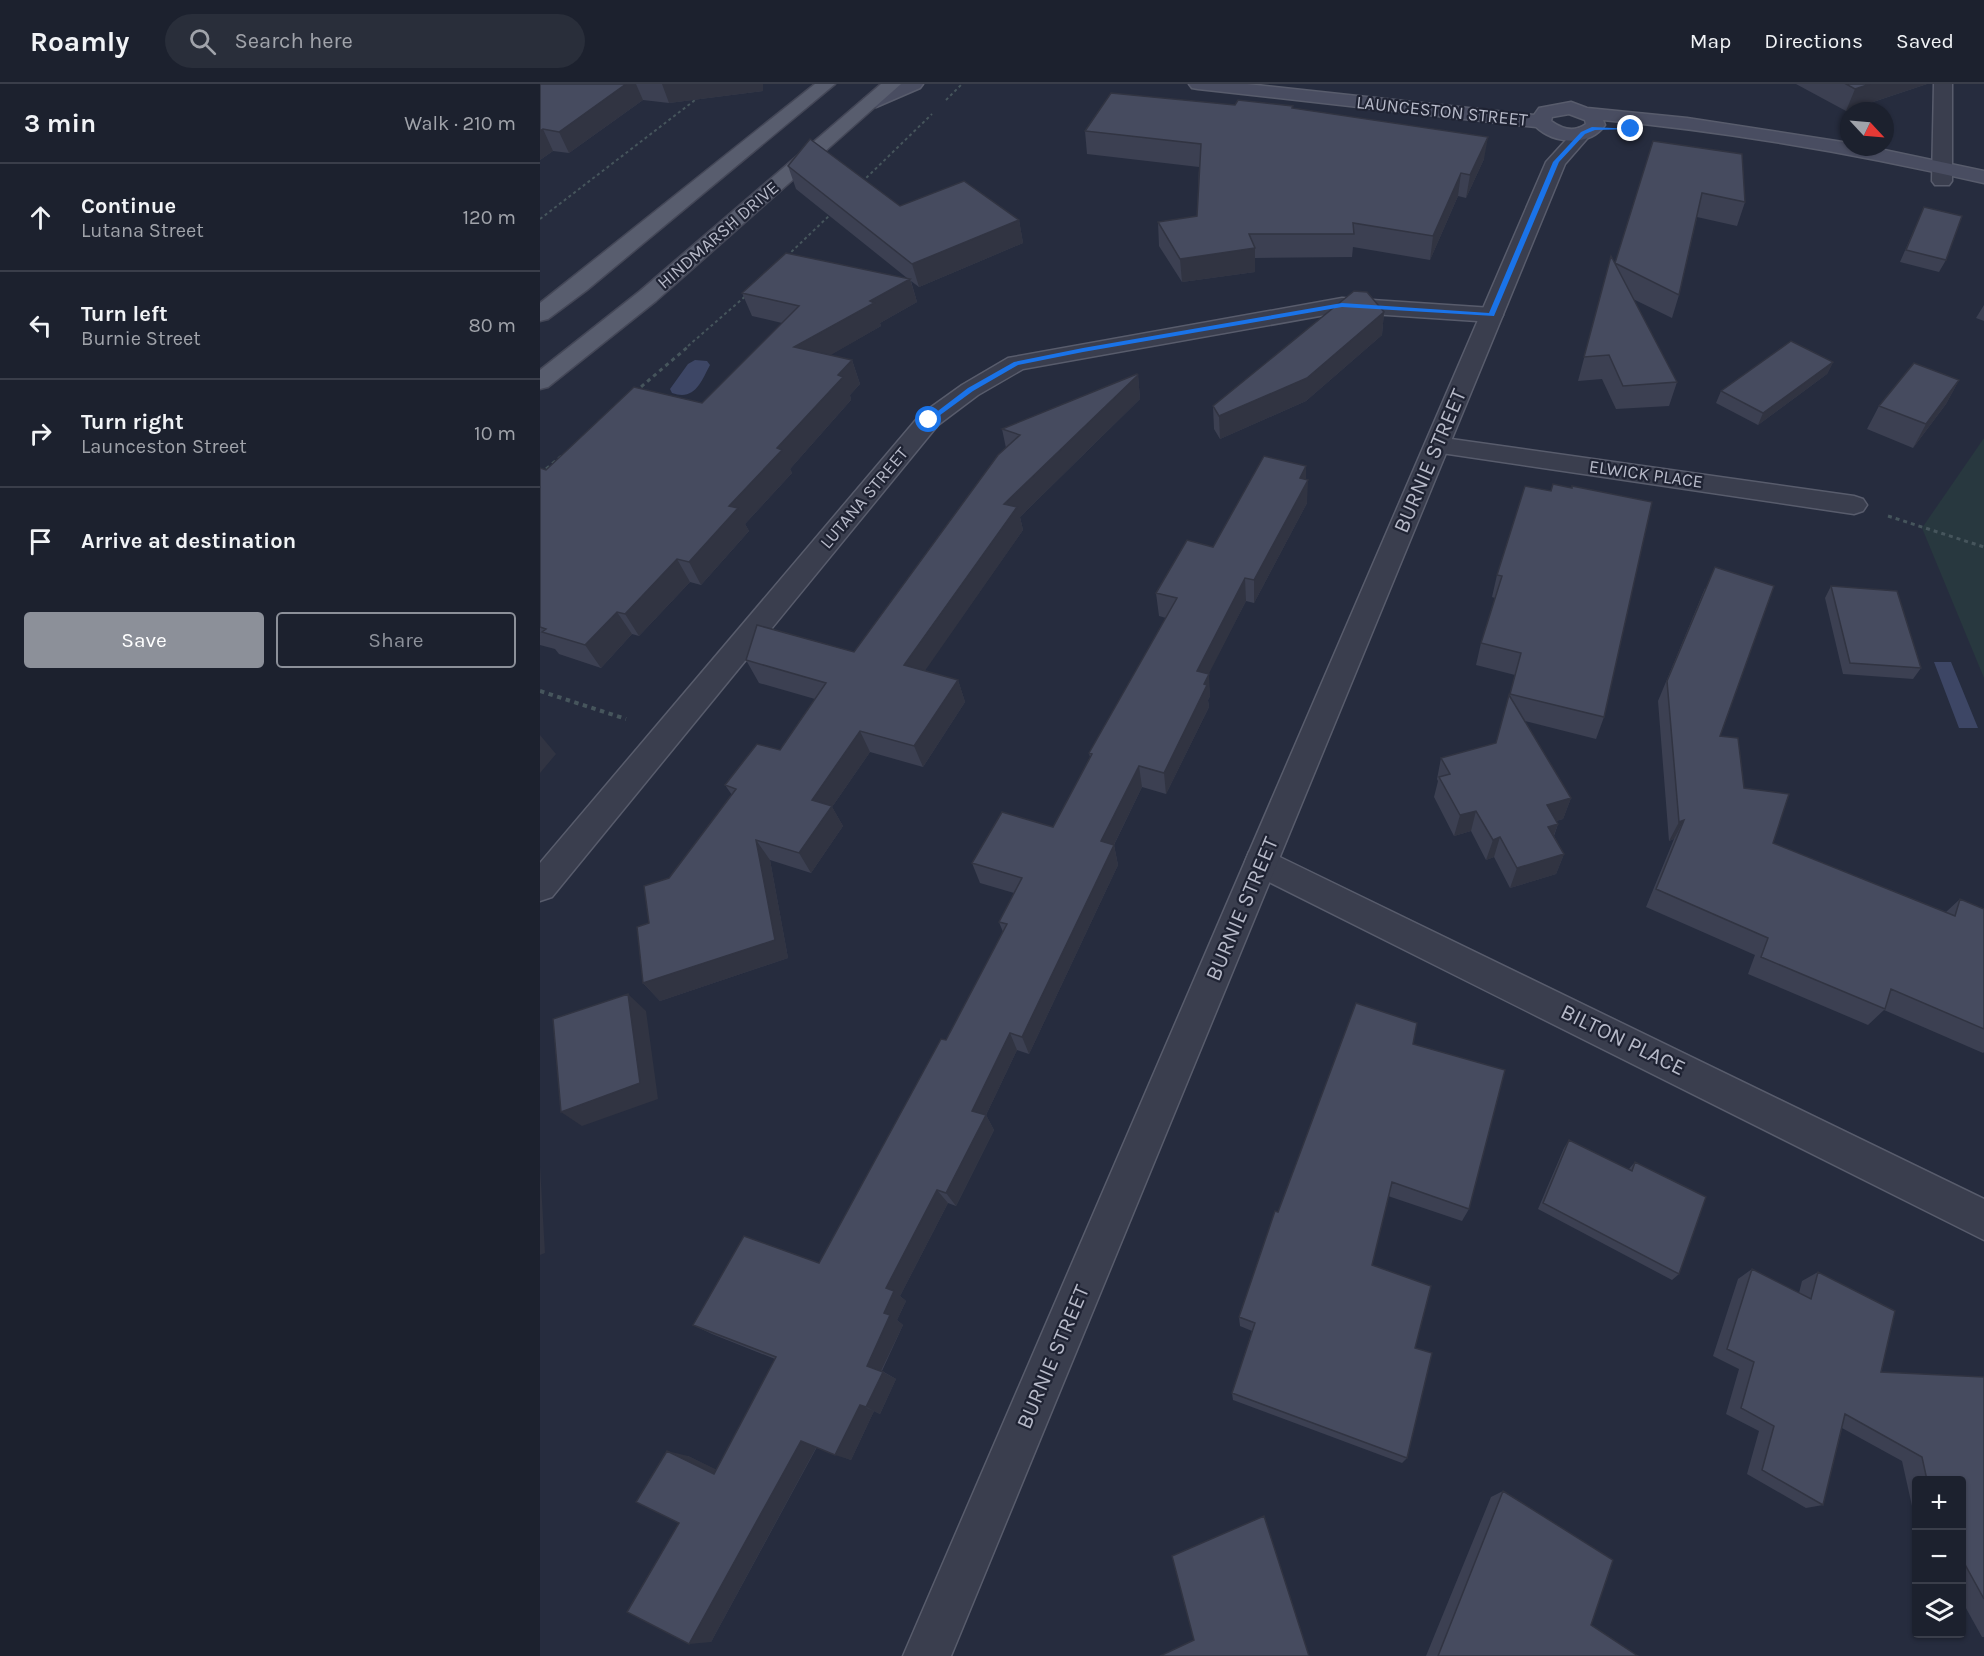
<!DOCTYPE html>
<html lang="en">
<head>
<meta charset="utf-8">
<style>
  :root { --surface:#1c212e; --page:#292e3a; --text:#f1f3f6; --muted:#a0a3aa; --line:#3a3e4a; --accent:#8c9099 }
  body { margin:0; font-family:Karla,sans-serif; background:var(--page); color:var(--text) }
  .controls { position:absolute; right:18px; bottom:18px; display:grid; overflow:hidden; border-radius:6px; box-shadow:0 2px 4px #0004 }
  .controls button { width:54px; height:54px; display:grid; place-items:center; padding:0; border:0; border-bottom:2px solid var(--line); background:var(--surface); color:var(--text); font:30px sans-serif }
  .compass { position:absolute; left:1300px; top:18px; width:54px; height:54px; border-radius:50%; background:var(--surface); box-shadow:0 2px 4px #0004; rotate:116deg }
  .stop { position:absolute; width:18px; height:18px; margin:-14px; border:4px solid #1a73e8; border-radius:50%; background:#fff }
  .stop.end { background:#1a73e8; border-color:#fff; box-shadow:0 2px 6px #0008 }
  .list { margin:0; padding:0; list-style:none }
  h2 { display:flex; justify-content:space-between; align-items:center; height:78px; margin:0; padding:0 24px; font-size:26px }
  h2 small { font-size:20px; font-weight:400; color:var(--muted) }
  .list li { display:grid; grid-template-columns:39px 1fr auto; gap:18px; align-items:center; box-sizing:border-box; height:108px; padding:0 24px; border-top:2px solid var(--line) }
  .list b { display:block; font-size:22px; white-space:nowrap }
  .list p { margin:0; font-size:20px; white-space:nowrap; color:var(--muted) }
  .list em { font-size:20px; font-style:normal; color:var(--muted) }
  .actions { display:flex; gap:12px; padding:18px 24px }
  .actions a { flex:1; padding:14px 0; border:2px solid var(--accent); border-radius:6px; text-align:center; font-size:21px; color:var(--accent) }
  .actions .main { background:var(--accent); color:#fff }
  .icon { flex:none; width:33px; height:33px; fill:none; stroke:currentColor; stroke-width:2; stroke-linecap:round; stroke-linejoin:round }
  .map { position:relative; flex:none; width:1444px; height:1572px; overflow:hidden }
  header { display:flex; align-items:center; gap:36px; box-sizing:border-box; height:84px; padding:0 30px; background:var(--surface); border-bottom:2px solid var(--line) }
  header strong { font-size:28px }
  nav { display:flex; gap:33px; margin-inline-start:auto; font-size:21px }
  .search { width:420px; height:54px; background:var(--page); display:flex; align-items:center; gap:15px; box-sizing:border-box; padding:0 21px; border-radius:33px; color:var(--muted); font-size:22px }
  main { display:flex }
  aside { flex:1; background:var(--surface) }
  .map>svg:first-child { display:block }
</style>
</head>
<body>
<header>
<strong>Roamly</strong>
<div class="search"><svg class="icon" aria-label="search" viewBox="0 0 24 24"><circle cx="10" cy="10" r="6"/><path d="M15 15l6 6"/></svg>Search here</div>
<nav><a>Map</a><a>Directions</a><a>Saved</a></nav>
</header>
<main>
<aside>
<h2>3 min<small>Walk · 210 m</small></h2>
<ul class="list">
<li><svg class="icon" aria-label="ahead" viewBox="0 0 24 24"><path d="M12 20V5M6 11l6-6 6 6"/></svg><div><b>Continue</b><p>Lutana Street</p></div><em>120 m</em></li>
<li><svg class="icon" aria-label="left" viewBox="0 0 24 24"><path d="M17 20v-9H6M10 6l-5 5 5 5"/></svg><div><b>Turn left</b><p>Burnie Street</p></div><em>80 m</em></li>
<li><svg class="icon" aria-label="right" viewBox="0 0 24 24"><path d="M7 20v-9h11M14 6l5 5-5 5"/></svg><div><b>Turn right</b><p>Launceston Street</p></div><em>10 m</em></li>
<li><svg class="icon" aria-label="arrive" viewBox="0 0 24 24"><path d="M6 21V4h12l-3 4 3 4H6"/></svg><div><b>Arrive at destination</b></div></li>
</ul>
<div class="actions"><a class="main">Save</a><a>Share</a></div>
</aside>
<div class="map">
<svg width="1444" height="1572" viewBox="0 0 1444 1572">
  <rect width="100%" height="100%" fill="#262c3e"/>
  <!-- green -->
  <path fill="#28383f" d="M 1444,354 L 1444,594 L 1382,444 Z"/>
  <!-- water -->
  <path fill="#3d4665" d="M 155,276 L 167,277 L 170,281 C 161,298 155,317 132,309 L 130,305 L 148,280 Z
    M 1394,578 L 1411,578 L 1438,644 L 1419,644 Z"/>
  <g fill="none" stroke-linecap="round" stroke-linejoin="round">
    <!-- minor casing -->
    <g stroke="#585c6c" stroke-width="3">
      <path id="minor" d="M 1394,0 L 1412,0 L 1412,97 L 1409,101 L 1395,101 L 1392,97 Z
        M 802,214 L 952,224 L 960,226 L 963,231 L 960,236 L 952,238 L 802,228 L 483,285 L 438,311 L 398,341 L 12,813 L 0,817 L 0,779 L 380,331 L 422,301 L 468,274 Z
        M 897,353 L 1314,412 L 1323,415 L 1327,421 L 1323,427 L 1314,430 L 888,367 L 885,361 L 888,355 Z
        M 721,764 L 1444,1115 L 1444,1156 L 709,788 L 705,778 L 709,768 Z"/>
    </g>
    <!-- tertiary casing -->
    <g stroke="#585c6c" stroke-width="3">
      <path id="tertiary" d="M 1043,43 L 1050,45 L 1052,49 L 1025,80 L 411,1572 L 363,1572 L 1006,78 L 1036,45 Z"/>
    </g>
    <!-- secondary casing -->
    <g stroke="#585c6c" stroke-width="3">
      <path id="secondary" d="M 359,0 L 383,0 L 380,4 L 336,23 L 324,23 L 321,19 L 324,15 Z
        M 649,0 L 707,0 L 994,31 L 999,24 L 1031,18 L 1047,24 L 1147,34 L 1309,59 L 1309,63 L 1330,63 L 1444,87 L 1444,99 C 1318,70 1192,48 1063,36 L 1065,41 C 1050,63 1014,60 996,43 L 658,5 L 652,4 ZM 1029,30 L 1045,36 L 1046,40 C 1034,49 1022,45 1011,37 L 1012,33 Z"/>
    </g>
    <!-- primary casing -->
    <g stroke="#444757" stroke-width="3">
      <path id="primary" d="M 275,0 L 295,0 L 47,206 L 8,235 L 0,237 L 0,219 Z
        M 341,0 L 361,0 L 116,217 L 8,303 L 0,305 L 0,286 L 100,207 Z"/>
    </g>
    <!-- path-far2 -->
    <path stroke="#46555c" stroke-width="2" stroke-dasharray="3 3" stroke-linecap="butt" d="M 406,16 L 422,0
      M 322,98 L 392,30
      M 0,135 L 159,13
      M 247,172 L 292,129
      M 148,262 L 208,210"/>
    <!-- path-far1 -->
    <path stroke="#46555c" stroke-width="3" stroke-dasharray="4 4" stroke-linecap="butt" d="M 95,308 L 150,261
      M 0,390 L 24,370
      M 1348,432 L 1444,463"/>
    <!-- path -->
    <path stroke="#46555c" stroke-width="4" stroke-dasharray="4.5 4.5" stroke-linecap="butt" d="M 0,607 L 86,635"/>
    <!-- minor -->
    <use href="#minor" fill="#3a3e4e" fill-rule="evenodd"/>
    <!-- tertiary -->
    <use href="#tertiary" fill="#3a3e4e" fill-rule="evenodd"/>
    <!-- secondary -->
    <use href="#secondary" fill="#494d61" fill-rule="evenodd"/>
    <!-- primary -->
    <use href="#primary" fill="#585d6e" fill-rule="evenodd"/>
  </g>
  <!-- wall -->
  <path fill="#3c4052" d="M 0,0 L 223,0 L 223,7 L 129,19 L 103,16 L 29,69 L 13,67 L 0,76 Z
    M 1256,0 L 1387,0 L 1306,27 Z
    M 695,21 L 753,24 L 944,75 L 926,114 L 918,112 L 890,176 L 813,163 L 812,173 L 715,174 L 715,188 L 642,198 L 619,162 L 618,138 L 657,132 L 659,83 L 547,70 L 545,47 Z
    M 1113,57 L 1205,118 L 1197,142 L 1157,133 L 1139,211 L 1132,234 L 1093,215 L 1137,298 L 1129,322 L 1076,325 L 1062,295 L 1038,297 L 1071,172 L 1075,180 Z
    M 248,82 L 360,122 L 479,136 L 483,159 L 379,203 L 371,197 L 377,218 L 340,239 L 341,242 L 290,271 L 312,276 L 320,300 L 310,311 L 311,316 L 250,385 L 252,389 L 205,440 L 209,447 L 161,501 L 150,498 L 99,552 L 92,550 L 61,584 L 19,570 L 15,565 L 0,561 L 0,384 L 6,386 L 162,319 L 242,239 L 212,232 L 202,209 L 367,194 L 256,105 Z
    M 1384,123 L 1406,176 L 1399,188 L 1360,178 Z
    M 1444,221 L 1444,237 L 1436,234 Z
    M 844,228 L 842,251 L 766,317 L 680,355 L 674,345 L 673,322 Z
    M 1293,278 L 1287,290 L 1218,341 L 1176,319 L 1181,307 Z
    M 598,291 L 600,315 L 480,433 L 483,446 L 384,587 L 418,596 L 425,618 L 383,683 L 330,668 L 292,723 L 303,742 L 271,789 L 230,776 L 248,874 L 120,917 L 103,899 L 109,839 L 129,794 L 192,711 L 185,701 L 240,666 L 275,615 L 219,599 L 206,576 L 314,568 L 466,364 L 462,345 Z
    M 1419,296 L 1406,320 L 1373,364 L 1327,345 L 1339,322 Z
    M 766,382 L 766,395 L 767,419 L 714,519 L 706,517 L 668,590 L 670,612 L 668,616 L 669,623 L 626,710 L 602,703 L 574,761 L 578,781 L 489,970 L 477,966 L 446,1031 L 454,1046 L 416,1122 L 408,1119 L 360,1212 L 366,1217 L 357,1236 L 363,1241 L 342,1287 L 356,1295 L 340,1330 L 334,1327 L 311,1376 L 277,1363 L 171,1558 L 139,1439 L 148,1372 L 176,1386 L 235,1275 L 172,1250 L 153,1241 L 279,1179 L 406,956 L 463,848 L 459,838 L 474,809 L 440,799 L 432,779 L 513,743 L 550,673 L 549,669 L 626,534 L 619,532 L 616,509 L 673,463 Z
    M 985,402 L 1064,633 L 1056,655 L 985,637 L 1031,714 L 1023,735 L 1016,737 L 1018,740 L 1014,752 L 1024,770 L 1016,790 L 970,804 L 954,773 L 946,776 L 931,747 L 914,752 L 894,713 L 898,697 L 897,695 L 901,674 L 956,659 L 975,591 L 936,581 L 941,559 L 955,514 L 952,513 L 957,491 Z
    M 1291,502 L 1381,584 L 1373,595 L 1303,590 L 1285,514 Z
    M 1165,504 L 1180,652 L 1204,704 L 1233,759 L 1406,828 L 1420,815 L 1444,825 L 1444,968 L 1443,969 L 1344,926 L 1328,941 L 1208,890 L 1215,871 L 1106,823 L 1134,755 L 1129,757 L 1118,617 Z
    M 873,960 L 929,1125 L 922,1137 L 848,1112 L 832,1181 L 875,1264 L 867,1374 L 862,1379 L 693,1316 L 692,1309 L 712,1247 L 700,1242 L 699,1233 L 738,1128 Z
    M 1029,1056 L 1088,1086 L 1095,1078 L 1139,1190 L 1132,1196 L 998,1125 L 1024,1064 Z
    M 1212,1185 L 1259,1209 L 1262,1197 L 1278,1188 L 1341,1288 L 1444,1293 L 1444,1553 L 1442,1553 L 1422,1517 L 1422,1396 L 1377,1396 L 1377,1436 L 1374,1431 L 1362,1377 L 1302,1344 L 1283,1421 L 1266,1424 L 1207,1390 L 1219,1347 L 1186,1330 L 1199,1285 L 1173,1272 L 1198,1195 Z
    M 963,1407 L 1051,1541 L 1098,1572 L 886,1572 L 951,1413 Z"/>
  <!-- shaded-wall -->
  <path fill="#313442" d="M 86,0 L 96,0 L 103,16 L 29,69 L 19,48 Z
    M 122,0 L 223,0 L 223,7 L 129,19 Z
    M 1330,0 L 1387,0 L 1306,27 L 1315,5 Z
    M 3,45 L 13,67 L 0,76 L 0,47 Z
    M 948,53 L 944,75 L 926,114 L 930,91 Z
    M 921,89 L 918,112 L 890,176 L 893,152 Z
    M 479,136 L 483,159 L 379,203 L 372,180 Z
    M 715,164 L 715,188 L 642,198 L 640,175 Z
    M 370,195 L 377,218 L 340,239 L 341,242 L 263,287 L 254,263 L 330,217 Z
    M 844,228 L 842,251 L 766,317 L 680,355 L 679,332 Z
    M 312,276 L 320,300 L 310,311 L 311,316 L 250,385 L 252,389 L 205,440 L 209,447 L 161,501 L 149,478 L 189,422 L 298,291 Z
    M 1293,278 L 1287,290 L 1218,341 L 1223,329 Z
    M 598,291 L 600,315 L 480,433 L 483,446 L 373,604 L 364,581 L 464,420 Z
    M 1419,296 L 1406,320 L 1373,364 L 1386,340 Z
    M 766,382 L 766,400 L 768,396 L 767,419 L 714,519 L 714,496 L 760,394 Z
    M 137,475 L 150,498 L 99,552 L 85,530 Z
    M 705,494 L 706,517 L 659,609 L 657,587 Z
    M 77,528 L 92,550 L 61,584 L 45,561 Z
    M 669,590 L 670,612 L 668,616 L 669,623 L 626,710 L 624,689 Z
    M 418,596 L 425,618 L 383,683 L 374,662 Z
    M 320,647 L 330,668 L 292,723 L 303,742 L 271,789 L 259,769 L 272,716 Z
    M 0,651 L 16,670 L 0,689 Z
    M 599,682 L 602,703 L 566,777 L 561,757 Z
    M 1031,714 L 1023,735 L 1000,741 L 1007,721 Z
    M 936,727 L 931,747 L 914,752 L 920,731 Z
    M 1144,736 L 1134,755 L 1129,757 L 1139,738 Z
    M 1018,740 L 1010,761 L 1008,743 Z
    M 960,753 L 954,773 L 946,776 L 953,756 Z
    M 216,756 L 230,776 L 248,874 L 120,917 L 103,899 Z
    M 574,761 L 578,781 L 489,970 L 482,953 Z
    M 1024,770 L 1016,790 L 970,804 L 977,784 Z
    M 88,910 L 106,927 L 118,1015 L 42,1042 L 21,1028 Z
    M 470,949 L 477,966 L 446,1031 L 454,1046 L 416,1122 L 406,1109 L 432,1027 Z
    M 0,1082 L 5,1169 L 0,1171 Z
    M 397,1106 L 408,1119 L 360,1212 L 366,1217 L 357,1236 L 363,1241 L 340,1289 L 327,1282 L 344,1229 L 346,1204 Z
    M 343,1288 L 356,1295 L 340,1330 L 326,1323 Z
    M 320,1321 L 334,1327 L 311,1376 L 295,1371 Z
    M 261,1357 L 277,1362 L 171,1558 L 149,1560 Z
    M 127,1367 L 148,1372 L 194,1394 L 174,1390 Z"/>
  <!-- building -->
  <path fill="#464b5f" stroke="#313442" stroke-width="1.5" d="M 0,0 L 86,0 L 19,48 L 3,45 L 0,47 Z
    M 1306,0 L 1330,0 L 1315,5 Z
    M 571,9 L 695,21 L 698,16 L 753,22 L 752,24 L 948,53 L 930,91 L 921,89 L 893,152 L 813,139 L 814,150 L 709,150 L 715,164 L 640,175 L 618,138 L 657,132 L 661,60 L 545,47 Z
    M 270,55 L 360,122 L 424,97 L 479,136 L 372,180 L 248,82 Z
    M 1113,57 L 1202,70 L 1205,118 L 1162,109 L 1139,211 L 1075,179 Z
    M 1384,123 L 1422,132 L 1406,176 L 1366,166 Z
    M 246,169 L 370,195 L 330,217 L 334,219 L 254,263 L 312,276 L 298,291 L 303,293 L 237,364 L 242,366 L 189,422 L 198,424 L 149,478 L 137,475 L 85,530 L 77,528 L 45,561 L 2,548 L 6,545 L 0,543 L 0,384 L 6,386 L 94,303 L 162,319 L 259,222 L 202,209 Z
    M 1071,172 L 1137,298 L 1083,302 L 1069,271 L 1044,273 Z
    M 814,207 L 827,208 L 844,228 L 767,294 L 679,332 L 673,322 Z
    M 1251,257 L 1293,278 L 1223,329 L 1181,307 Z
    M 1374,279 L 1419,296 L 1386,340 L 1339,322 Z
    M 597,290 L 598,291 L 464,420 L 477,423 L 364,581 L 418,596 L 374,662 L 320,647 L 272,716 L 292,722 L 259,769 L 216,756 L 235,856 L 103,899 L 97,843 L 109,839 L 104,802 L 129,794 L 196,705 L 185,701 L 217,660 L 240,666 L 286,599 L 206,576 L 217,541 L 314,568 L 458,371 L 480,351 L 462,345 Z
    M 724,372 L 766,382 L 760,394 L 768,396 L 714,496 L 705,494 L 657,587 L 669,590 L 664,600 L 667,601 L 624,689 L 599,682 L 561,757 L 574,761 L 482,953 L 470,949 L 432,1027 L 446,1031 L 406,1109 L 397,1106 L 346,1204 L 354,1207 L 344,1229 L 350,1231 L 327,1282 L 343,1288 L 326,1323 L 320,1321 L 295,1371 L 261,1357 L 149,1560 L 87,1528 L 139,1439 L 96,1418 L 127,1367 L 174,1390 L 236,1273 L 153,1241 L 204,1152 L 279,1179 L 401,955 L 406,956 L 467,840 L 459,838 L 482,794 L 432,779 L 462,728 L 513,743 L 552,670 L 549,669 L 637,514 L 616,509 L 647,456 L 673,463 Z
    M 1013,400 L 1032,404 L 1032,402 L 1112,418 L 1064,633 L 970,610 L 981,569 L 941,559 L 962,492 L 957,491 L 985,402 L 1011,407 Z
    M 1175,483 L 1234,502 L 1180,652 L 1198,654 L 1204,704 L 1249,710 L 1233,759 L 1415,832 L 1420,815 L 1444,825 L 1444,945 L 1351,905 L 1345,925 L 1221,873 L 1228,854 L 1116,805 L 1144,736 L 1139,738 L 1127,597 Z
    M 1291,502 L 1357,507 L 1381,584 L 1310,579 Z
    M 969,611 L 1031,714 L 1007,721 L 1018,740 L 1008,743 L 1024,770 L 977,784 L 960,753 L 953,756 L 936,727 L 920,731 L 899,693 L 910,690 L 901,674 L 956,659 Z
    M 88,910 L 100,999 L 21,1028 L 13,935 Z
    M 816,919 L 877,939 L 873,960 L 965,986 L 929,1125 L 852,1098 L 832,1181 L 891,1202 L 875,1264 L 892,1269 L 867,1374 L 692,1309 L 715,1239 L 699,1233 L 735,1127 L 738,1128 Z
    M 1029,1056 L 1092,1087 L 1095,1078 L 1166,1113 L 1139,1190 L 1003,1119 Z
    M 1212,1185 L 1271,1215 L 1278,1188 L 1355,1227 L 1341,1288 L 1444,1293 L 1444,1515 L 1422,1475 L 1422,1396 L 1387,1396 L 1382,1373 L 1305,1330 L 1283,1421 L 1222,1386 L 1234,1342 L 1201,1324 L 1214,1278 L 1187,1265 Z
    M 963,1407 L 1073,1476 L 1051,1541 L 1098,1572 L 898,1572 Z
    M 724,1432 L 769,1572 L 620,1572 L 654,1556 L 632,1472 Z"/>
  <!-- route -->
  <path fill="#1a73e8" d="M 1052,43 L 1094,45 L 1055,46 L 1045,50 L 1019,78 L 954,232 L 802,223 L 543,268 L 478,281 L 433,307 L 392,337 L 386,336 L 428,304 L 474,278 L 543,264 L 802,219 L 949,229 L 1013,78 L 1041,48 Z"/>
  <g text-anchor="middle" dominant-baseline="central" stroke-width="4.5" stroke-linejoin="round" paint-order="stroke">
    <!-- far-street labels -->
    <g font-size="18" fill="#b7bac9" stroke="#1f2333">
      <text transform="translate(902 27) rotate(6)">LAUNCESTON STREET</text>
      <text transform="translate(178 151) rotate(-41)">HINDMARSH DRIVE</text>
      <text transform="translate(1106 390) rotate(8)">ELWICK PLACE</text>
      <text transform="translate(324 414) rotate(-50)">LUTANA STREET</text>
    </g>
    <!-- street labels -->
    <g font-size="22" fill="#b7bac9" stroke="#1f2333">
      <text transform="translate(890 377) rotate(-67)">BURNIE STREET</text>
      <text transform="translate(702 825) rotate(-67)">BURNIE STREET</text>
      <text transform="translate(1083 956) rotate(26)">BILTON PLACE</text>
      <text transform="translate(513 1273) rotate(-67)">BURNIE STREET</text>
    </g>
  </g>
</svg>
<div class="controls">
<button>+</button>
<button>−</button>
<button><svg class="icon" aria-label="layers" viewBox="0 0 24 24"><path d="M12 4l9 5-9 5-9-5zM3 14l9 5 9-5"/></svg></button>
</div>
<svg class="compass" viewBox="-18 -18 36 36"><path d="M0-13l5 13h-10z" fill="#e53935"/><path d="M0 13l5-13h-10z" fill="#a0a3aa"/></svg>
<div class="stop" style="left:389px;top:336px"></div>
<div class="stop end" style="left:1091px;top:45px"></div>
</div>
</main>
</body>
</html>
